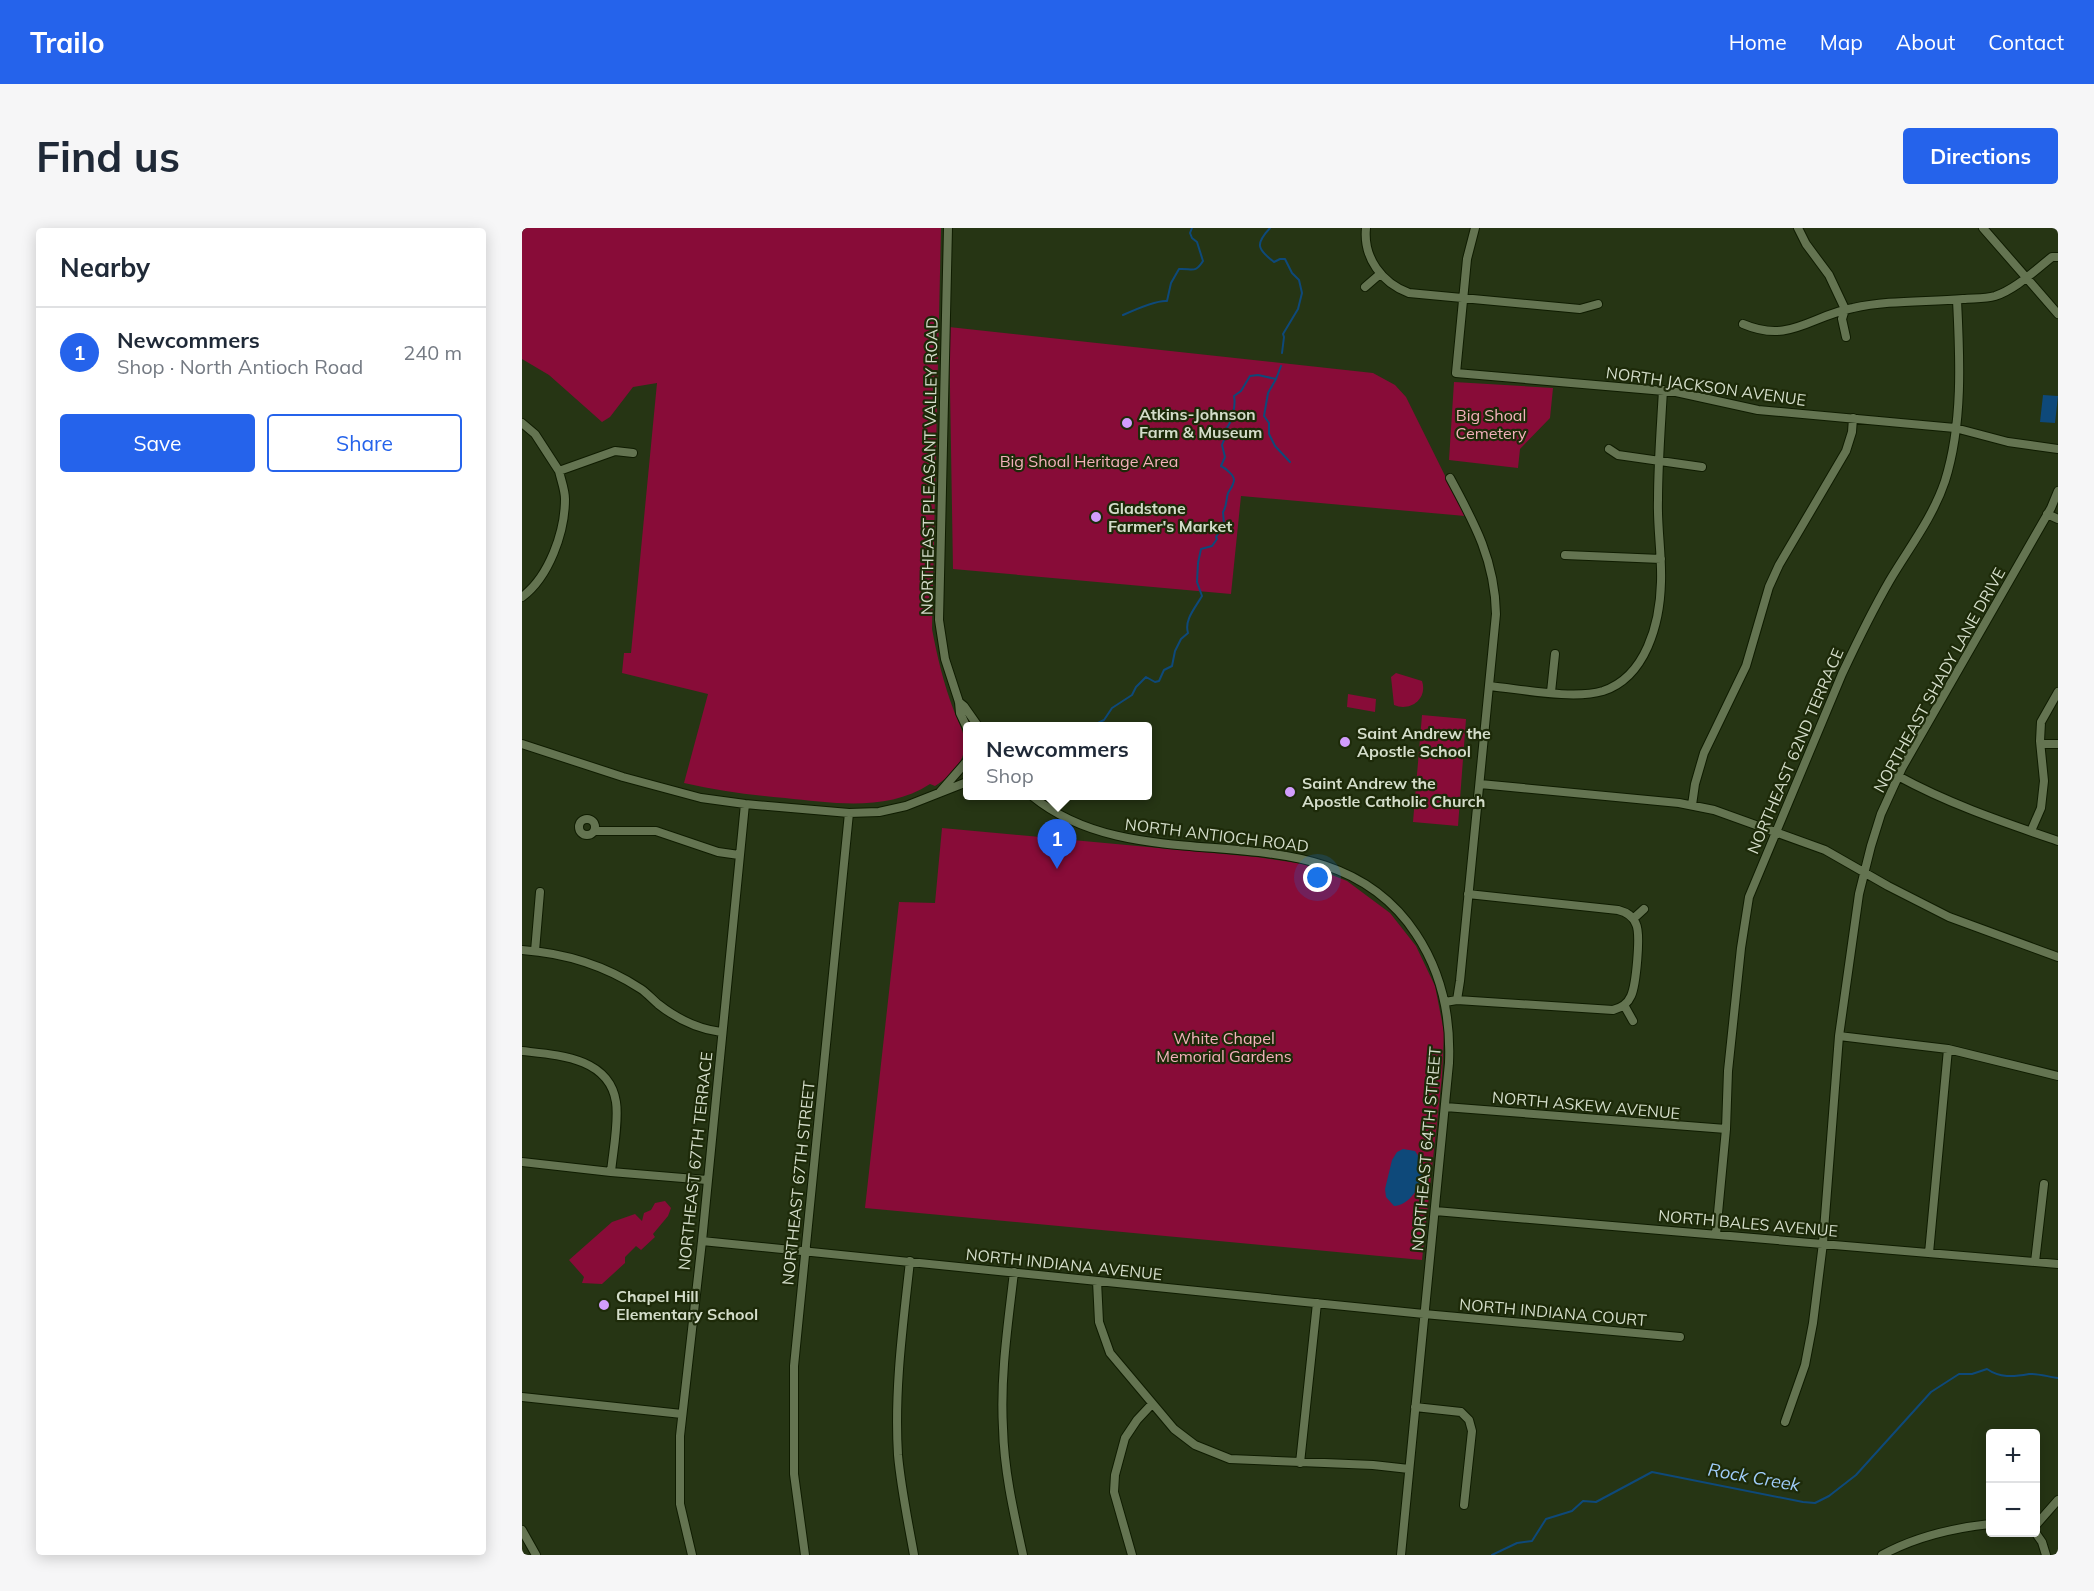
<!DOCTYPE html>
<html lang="en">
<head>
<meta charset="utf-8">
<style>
  :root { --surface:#fff; --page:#f6f6f7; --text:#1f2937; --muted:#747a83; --line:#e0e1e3; --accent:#2563eb }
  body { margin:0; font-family:Mulish,sans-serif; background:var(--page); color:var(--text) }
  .controls { position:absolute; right:18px; bottom:18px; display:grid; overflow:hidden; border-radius:6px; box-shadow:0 3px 15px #0003 }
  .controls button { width:54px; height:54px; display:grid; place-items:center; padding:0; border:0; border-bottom:2px solid var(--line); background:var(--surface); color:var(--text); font:30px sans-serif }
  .you { position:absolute; left:796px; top:650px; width:21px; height:21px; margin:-15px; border:4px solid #fff; border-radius:50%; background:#1a73e8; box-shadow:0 0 0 9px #1a73e833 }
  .badge { display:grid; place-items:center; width:39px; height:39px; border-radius:50%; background:var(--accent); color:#fff; font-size:20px; font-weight:700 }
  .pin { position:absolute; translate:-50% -50px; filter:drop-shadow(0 2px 3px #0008) }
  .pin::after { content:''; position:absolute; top:32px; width:21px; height:18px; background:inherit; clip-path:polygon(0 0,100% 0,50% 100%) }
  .popup { position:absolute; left:441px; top:494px; width:189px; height:78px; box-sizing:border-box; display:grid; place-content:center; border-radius:6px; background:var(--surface); filter:drop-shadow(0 2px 4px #0005); font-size:20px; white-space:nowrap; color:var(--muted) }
  .popup b { font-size:22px; color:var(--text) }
  .popup::after { content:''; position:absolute; left:50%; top:100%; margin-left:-12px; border:12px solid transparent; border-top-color:var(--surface) }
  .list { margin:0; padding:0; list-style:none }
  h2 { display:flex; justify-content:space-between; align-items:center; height:78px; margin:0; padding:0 24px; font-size:26px }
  h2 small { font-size:20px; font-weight:400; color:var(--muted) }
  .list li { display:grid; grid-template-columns:39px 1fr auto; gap:18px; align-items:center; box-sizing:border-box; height:90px; padding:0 24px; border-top:2px solid var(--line) }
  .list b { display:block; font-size:22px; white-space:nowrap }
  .list p { margin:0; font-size:20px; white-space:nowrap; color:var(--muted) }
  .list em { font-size:20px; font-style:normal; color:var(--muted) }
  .actions { display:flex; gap:12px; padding:18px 24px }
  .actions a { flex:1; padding:14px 0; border:2px solid var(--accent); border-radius:6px; text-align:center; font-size:21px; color:var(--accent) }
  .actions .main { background:var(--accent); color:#fff }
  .map { position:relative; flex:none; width:1536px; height:1327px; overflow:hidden; border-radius:6px }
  header { display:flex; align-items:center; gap:36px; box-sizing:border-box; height:84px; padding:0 30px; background:var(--accent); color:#fff }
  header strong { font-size:28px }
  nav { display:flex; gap:33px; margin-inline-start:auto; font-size:21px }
  .intro { display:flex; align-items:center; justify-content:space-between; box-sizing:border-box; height:144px; padding:0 36px }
  h1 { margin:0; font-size:42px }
  .button { padding:15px 27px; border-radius:6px; background:var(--accent); color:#fff; font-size:21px; font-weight:700 }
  main { display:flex; gap:36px; padding:0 36px }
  aside { flex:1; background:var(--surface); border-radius:6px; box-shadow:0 3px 15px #0003 }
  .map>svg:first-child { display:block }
</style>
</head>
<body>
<header>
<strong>Trailo</strong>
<nav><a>Home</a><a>Map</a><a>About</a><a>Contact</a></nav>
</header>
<div class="intro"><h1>Find us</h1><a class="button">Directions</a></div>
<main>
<aside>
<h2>Nearby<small></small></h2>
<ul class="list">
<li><span class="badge">1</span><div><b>Newcommers</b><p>Shop · North Antioch Road</p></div><em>240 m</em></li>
</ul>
<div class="actions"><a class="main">Save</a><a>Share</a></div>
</aside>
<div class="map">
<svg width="1536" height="1327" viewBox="0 0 1536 1327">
  <rect width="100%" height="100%" fill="#263514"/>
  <!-- green -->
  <path fill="#880c38" d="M 0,0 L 419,0 L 410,401 C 415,428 422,457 432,483 C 437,497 445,507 442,523 C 439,539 425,550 413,558 L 408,556 C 365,584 311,575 263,570 C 229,567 196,563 162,555 L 186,466 L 100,445 L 102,425 L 109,425 L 135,155 L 111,159 L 88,189 L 80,194 L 27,147 L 0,131 Z
    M 427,99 L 851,145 L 873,157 L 884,169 L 943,288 L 719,268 L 709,366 L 431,341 Z
    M 932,154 L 1031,160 L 1028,190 L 998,221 L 996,240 L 927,232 Z
    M 874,445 L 900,453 C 906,471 888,484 872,477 L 869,449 Z
    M 826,466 L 854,471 L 853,484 L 825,479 Z
    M 900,487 L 944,491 L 936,598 L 891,594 Z
    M 420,600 L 734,629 L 782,636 L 825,653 L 868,685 L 894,718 L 913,758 L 922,804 L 920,848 L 900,1032 L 343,980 L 377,674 L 413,675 Z
    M 143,973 L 149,980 L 146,988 L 131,1006 L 133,1009 L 119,1022 L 114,1018 L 103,1029 L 103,1035 L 80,1056 L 60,1055 L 62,1049 L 47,1032 L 90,994 L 113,986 L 120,993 L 122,985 L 129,982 L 133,975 Z"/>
  <!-- water -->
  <path fill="#0e497a" d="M 1521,167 L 1536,168 L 1533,195 L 1518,194 Z
    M 881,921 L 893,923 C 897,929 901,934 901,942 C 902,956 887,978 872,978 L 864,969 L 863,961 L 870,932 L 875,924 Z"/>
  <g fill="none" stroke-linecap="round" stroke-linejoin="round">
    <!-- stream -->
    <path stroke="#0e497a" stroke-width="2" d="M 748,0 C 733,16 735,21 752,34 L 758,31 L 763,31 L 770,45 L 777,52 L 780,65 L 776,81 L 761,106 L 762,109 L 760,125
      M 601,87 C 612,82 635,72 645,73 L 649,55 L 657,41 C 670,40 673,46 681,33 L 675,14 L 670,10 L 668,5 L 670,0
      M 754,151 L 746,165 L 742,188 L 747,195 L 747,206 L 753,218 L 768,234
      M 570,498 L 582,492 L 590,480 L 610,467 L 614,459 L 624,449 L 633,454 L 637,453 L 642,442 L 650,438 L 653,423 L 659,411 L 666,405 C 662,392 673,380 680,368 L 675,354 L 676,335 L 679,321 L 690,318 L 695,311 L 694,309 L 702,296 L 701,284 C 705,278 704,271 706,265 C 708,262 712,255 712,252 C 712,247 703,240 699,238 L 703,229 L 700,217 L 704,207 L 702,203 C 710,196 714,178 712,168 L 719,163 L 728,148 L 736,147 L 754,151 L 759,138
      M 970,1327 L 995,1315 L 1010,1313 L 1024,1291 L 1050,1283 L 1061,1273 L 1074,1274 L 1130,1244 L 1281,1274 L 1293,1275 L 1307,1268 L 1334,1247 L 1409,1164 L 1437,1146 L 1450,1146 L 1465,1141 C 1478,1150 1491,1149 1507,1146 C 1515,1145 1527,1149 1536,1150"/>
    <!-- minor casing -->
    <g stroke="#0f1c00" stroke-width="10">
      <path id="minor" d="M 426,0 L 417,392 L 423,431 L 437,474 L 438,485 L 445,500
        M 844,0 C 841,30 860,55 887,65 L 1058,81 L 1076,76
        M 953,0 L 945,31 L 934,145 L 1154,164 L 1236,182 L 1433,200 L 1486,214 L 1536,221
        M 1276,0 L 1284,16 L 1307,47 L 1323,81 L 1320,91 L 1324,109
        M 1461,0 L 1536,86
        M 843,59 L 858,46
        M 1221,96 C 1268,116 1288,88 1331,80 C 1366,72 1404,74 1441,71 C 1451,70 1463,71 1473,68 C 1494,61 1512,43 1530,29 L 1536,29
        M 0,195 L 13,206 L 37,243 L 93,223 L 111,225
        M 1087,221 L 1096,227 L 1180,239
        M 1525,286 L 1536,291
        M 1043,327 L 1139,331
        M 0,369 C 27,349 43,304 43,271 C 43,262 39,252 37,243
        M 967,458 C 999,461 1051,472 1081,463 C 1124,449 1138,395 1139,354 C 1140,326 1135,299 1136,272 C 1136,235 1139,198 1141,162
        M 1029,464 L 1033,426
        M 437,474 L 442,478 L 456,498
        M 0,516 L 101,549 L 179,570 L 223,576 L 327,585 L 357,584 L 384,578 L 445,554
        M 1519,516 L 1536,516
        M 1376,548 C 1427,576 1481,594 1536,613
        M 958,556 L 1157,575 L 1192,582 L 1303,622 L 1366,658 L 1427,689 L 1536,729
        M 418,564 L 445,533
        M 510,568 C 623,661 806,572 894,706 C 920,745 929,788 927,835 L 879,1327
        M 1170,577 L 1173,556 L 1182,525 L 1224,438 L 1247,359 L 1257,337 L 1324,223 L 1330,204 L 1331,190
        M57 599a8 8 0 1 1 16 0a8 8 0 1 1-16 0Z
        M 72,603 L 134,603 L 196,624 L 217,627
        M 1509,603 L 1519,580 L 1522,553 L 1518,513 L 1519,494 L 1536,464
        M 1111,691 L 1122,681
        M 0,722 C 42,725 84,738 119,761 C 125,765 130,771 136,776 C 155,791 175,801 199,804
        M 13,723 L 18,664
        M 935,772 L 1091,782 C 1099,780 1106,775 1109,768 C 1114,757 1119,706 1114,696 C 1111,688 1104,684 1096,682 L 946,666
        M 923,774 L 935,772 L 938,753 L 974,386 C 973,333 953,296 928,250
        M 1102,777 L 1111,793
        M 1317,808 L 1426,821 L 1536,848
        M 0,823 C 35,827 87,829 94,874 C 97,894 91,923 89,944
        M 923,879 L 1204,901
        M 0,934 L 89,944 L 185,952
        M 913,983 L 1536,1036
        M 1194,1006 L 1204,901 L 1206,843 L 1219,720 L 1227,669 L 1320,446 C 1335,414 1350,383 1368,352 C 1387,320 1411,289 1423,253 C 1441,196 1438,131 1435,72
        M 180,1013 L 902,1086 L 1158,1109
        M 1407,1025 L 1426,821
        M 388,1033 C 381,1097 372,1162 376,1227 C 379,1260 386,1294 392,1327
        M 1513,1034 L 1522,956
        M 492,1044 C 486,1096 478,1148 481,1200 C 482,1243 492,1286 501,1327
        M 575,1053 L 577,1094 L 588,1125 L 652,1201 L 673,1217 L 708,1231 L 851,1237 L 887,1241
        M 0,1169 L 160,1186
        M 893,1179 L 939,1184 L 947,1192 L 950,1203 L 942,1277
        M 1263,1194 L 1283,1137 L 1291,1095 L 1301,1015 L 1317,808 L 1337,666 L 1349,618 L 1359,586 L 1380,540 L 1529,280 L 1536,263
        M 778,1235 L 795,1075
        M 1514,1297 L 1536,1272
        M 0,1302 L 14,1327
        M 1513,1304 L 1520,1314 L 1524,1327
        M 170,1327 L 158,1276 L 158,1208 L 180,1013 L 223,576
        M 283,1327 L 272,1246 L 272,1138 L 327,585
        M 610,1327 L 592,1264 L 593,1247 L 603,1210 L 615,1192 L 630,1176
        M 1360,1327 C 1393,1309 1431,1300 1468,1296"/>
    </g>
    <!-- minor -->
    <use href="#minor" stroke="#647451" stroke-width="8"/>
  </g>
  <!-- markers -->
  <g fill="#d29dfd" stroke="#1d2a09" stroke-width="2">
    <circle cx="605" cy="195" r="6"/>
    <circle cx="574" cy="289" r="6"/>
    <circle cx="823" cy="514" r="6"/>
    <circle cx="768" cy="564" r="6"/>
    <circle cx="82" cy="1077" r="6"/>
  </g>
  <g text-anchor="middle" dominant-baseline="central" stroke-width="4.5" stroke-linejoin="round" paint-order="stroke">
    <!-- street labels -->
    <g font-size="16" fill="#d4ddca" stroke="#1d2a09">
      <text transform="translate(1184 158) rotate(8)">NORTH JACKSON AVENUE</text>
      <text transform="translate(407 238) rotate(-89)">NORTHEAST PLEASANT VALLEY ROAD</text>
      <text transform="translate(1417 452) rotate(-61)">NORTHEAST SHADY LANE DRIVE</text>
      <text transform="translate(1273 523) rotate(-67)">NORTHEAST 62ND TERRACE</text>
      <text transform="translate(695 607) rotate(7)">NORTH ANTIOCH ROAD</text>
      <text transform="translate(1064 877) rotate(5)">NORTH ASKEW AVENUE</text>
      <text transform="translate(904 921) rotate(-85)">NORTHEAST 64TH STREET</text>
      <text transform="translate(173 933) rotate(-84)">NORTHEAST 67TH TERRACE</text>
      <text transform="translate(276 955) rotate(-84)">NORTHEAST 67TH STREET</text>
      <text transform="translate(1226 995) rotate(5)">NORTH BALES AVENUE</text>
      <text transform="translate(542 1036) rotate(6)">NORTH INDIANA AVENUE</text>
      <text transform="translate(1031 1084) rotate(5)">NORTH INDIANA COURT</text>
    </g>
    <!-- poi labels -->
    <g font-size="16" font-weight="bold" fill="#d4ddca" stroke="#1d2a09" text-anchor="start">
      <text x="617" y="186">Atkins-Johnson<tspan x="617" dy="18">Farm &amp; Museum</tspan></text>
      <text x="586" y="280">Gladstone<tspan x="586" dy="18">Farmer's Market</tspan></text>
      <text x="835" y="505">Saint Andrew the<tspan x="835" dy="18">Apostle School</tspan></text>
      <text x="780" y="555">Saint Andrew the<tspan x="780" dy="18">Apostle Catholic Church</tspan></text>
      <text x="94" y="1068">Chapel Hill<tspan x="94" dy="18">Elementary School</tspan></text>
    </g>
    <!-- park labels -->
    <g font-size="16" fill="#f3b1bb" stroke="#1d2a09">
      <text x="969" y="187">Big Shoal<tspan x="969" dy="18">Cemetery</tspan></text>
      <text x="567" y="233">Big Shoal Heritage Area</text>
      <text x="702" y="810">White Chapel<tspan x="702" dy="18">Memorial Gardens</tspan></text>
    </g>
    <!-- water labels -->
    <g font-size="18" font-style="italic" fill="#a0cdfa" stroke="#1d2a09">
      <text transform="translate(1232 1249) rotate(10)">Rock Creek</text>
    </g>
  </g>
</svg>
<div class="controls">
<button>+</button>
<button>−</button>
</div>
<div class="you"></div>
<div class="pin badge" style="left:535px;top:641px">1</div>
<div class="popup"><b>Newcommers</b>Shop</div>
</div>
</main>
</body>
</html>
